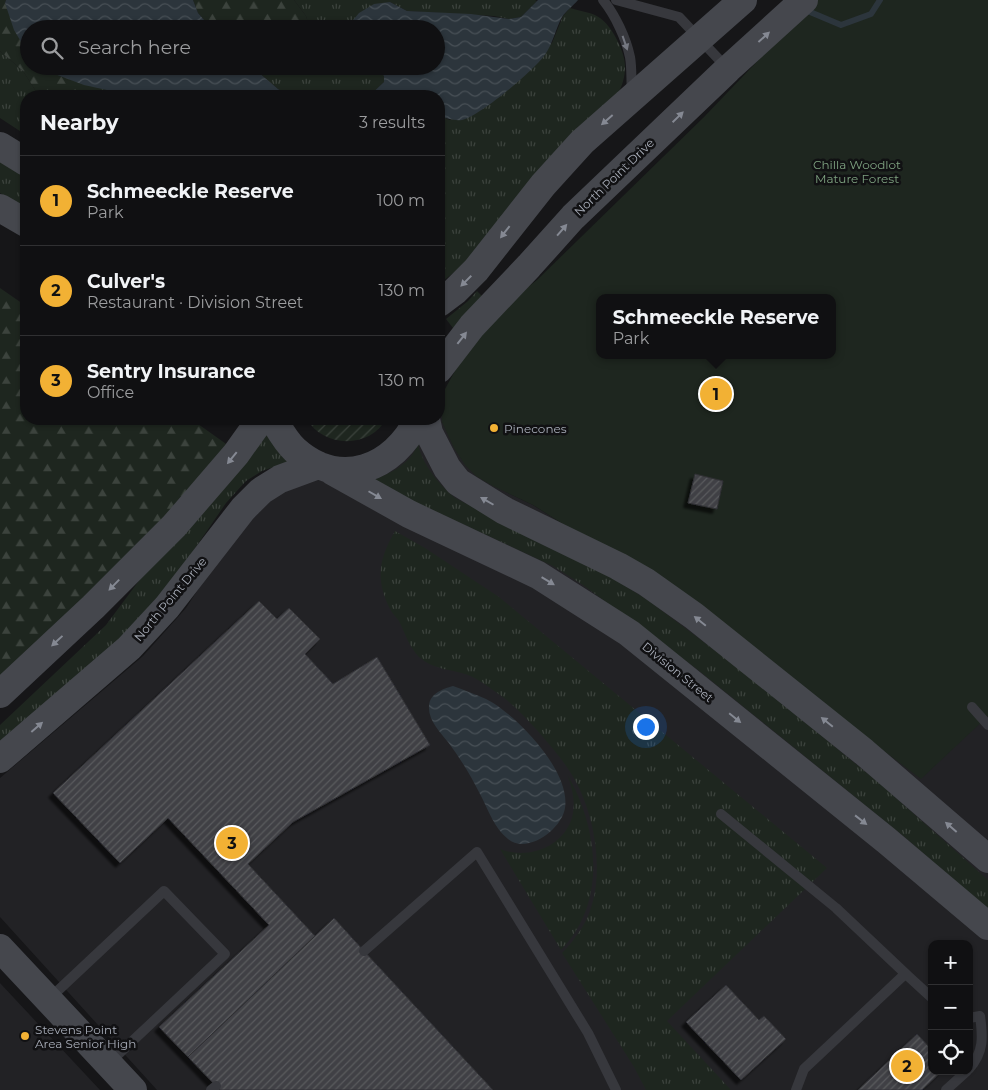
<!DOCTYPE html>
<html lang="en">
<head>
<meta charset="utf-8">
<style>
  :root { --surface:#101012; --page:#1e1e20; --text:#f1f3f6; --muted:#9c9d9f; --line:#303032; --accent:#f2b134 }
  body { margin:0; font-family:Montserrat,sans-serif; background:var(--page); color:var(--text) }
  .controls { position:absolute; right:15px; bottom:15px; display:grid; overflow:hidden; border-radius:10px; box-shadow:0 1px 4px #0004 }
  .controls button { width:45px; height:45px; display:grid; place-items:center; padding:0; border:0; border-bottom:1px solid var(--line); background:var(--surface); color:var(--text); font:25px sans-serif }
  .you { position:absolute; left:645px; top:726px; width:18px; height:18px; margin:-12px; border:4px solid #fff; border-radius:50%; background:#1a73e8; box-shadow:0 0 0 8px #1a73e833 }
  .badge { display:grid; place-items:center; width:32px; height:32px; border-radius:50%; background:var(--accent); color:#111; font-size:16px; font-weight:700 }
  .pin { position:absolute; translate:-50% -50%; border:2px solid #fff; box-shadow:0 1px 5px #0006 }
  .popup { position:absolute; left:596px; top:294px; width:240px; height:65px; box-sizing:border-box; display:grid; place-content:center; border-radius:10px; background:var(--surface); filter:drop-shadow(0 1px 4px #0005); font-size:16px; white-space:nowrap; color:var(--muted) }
  .popup b { font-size:19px; color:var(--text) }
  .popup::after { content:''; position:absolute; left:50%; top:100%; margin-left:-10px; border:10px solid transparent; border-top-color:var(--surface) }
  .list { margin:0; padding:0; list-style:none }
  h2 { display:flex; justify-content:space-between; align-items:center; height:65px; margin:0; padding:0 20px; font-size:21px }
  h2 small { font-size:16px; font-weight:400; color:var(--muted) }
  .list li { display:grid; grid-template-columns:32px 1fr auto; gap:15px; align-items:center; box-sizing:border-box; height:90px; padding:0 20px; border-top:1px solid var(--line) }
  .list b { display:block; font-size:19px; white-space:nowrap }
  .list p { margin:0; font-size:16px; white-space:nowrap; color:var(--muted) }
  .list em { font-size:16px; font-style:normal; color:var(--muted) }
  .icon { flex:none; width:28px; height:28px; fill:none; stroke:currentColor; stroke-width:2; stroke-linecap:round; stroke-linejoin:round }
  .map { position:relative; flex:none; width:988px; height:1090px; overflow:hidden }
  .search { position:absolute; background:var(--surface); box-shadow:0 1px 4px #0004; left:20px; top:20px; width:425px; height:55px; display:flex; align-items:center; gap:12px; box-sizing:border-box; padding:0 18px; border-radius:28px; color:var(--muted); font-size:19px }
  .panel { position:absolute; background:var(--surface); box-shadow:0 1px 4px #0004; left:20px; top:90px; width:425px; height:335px; border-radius:20px }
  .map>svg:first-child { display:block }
</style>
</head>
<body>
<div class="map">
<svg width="988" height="1090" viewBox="0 0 988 1090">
  <defs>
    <pattern id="grass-tufts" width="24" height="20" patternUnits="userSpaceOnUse" patternTransform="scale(1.25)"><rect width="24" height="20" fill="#1e261f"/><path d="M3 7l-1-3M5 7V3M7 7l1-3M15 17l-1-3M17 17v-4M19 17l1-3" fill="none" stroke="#3c433d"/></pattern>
    <pattern id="forest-firs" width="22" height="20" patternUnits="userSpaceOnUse" patternTransform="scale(1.25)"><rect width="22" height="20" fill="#1e261f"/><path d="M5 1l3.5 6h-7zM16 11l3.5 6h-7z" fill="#3c433d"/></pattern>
    <pattern id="garden-furrows" width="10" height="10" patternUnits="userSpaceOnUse" patternTransform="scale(1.25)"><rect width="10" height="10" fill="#1e261f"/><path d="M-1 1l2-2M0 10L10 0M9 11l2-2" fill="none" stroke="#3c433d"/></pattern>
    <pattern id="water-waves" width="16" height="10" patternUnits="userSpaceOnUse" patternTransform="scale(1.25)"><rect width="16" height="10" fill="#2c353c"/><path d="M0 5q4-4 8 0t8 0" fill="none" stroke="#485056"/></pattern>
    <pattern id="building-hatch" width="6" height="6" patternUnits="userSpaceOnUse" patternTransform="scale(1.25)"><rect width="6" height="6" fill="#404145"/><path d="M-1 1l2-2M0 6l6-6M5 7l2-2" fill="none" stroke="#595a5e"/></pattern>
    <filter id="shadow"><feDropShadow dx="-4.5" dy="4.5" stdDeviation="1" flood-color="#0009"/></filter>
  </defs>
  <rect width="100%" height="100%" fill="#161618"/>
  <!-- built -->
  <path fill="#222225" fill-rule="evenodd" d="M 845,0 L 988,0 L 988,1090 L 157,1090 L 0,917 L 0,778 L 143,656 L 186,608 L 227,545 L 245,525 L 272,499 L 292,487 L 317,480 L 339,484 L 377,476 L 397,462 L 412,446 L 430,419 L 439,419 L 439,404 L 442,400 ZM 600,298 L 832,298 L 832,355 L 600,355 ZM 506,492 L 535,502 L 625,553 L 689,594 L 899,761 L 691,605 L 533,505 ZM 932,944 L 969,944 L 969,1071 L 932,1071 Z
    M 0,983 L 100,1090 L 0,1090 Z"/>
  <!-- grass -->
  <path fill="url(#grass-tufts)" d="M 294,0 L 535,0 L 537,1 L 521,17 L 509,19 L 494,16 L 407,11 L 390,2 L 349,25 L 350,29 L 310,29 L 306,16 Z
    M 570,8 C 579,11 592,12 600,18 C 612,26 626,53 625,68 C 625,77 622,86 618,94 L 465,264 L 439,284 L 439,116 L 450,120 L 552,43 L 563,16 Z
    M 0,51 L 23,71 L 39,96 L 26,96 L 26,135 L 0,118 Z
    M 251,66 L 374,66 L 384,76 L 384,82 L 369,96 L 290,96 L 278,89 Z
    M 0,161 L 26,176 L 26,203 L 23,208 L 0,193 Z
    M 477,291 L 482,296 L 453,328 L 446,319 L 468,301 Z
    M 264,432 L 291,461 L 262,471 L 246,481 L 226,503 L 174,579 L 119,640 L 0,741 L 0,725 L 106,625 L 144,574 Z
    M 418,443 C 422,465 439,484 455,498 L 609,576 L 649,601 L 733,664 L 878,782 L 988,880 L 988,910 L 907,839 L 697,669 L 583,585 L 553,566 L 370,481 C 389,474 411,465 418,443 Z
    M 395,531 L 425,548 L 499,597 L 827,868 L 667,1021 L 731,1090 L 646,1090 L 634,1067 L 562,953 C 570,945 577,936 583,926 C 607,885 597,820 575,780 C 565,762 550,745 536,729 C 525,717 514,705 500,695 C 491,689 479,679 468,675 C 451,669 434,670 419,657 C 409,647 405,633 399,621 C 396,617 392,613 390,609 C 375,579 379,559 395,531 Z
    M 567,774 C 598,827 608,902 561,950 L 500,849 C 524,859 558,850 570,823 C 577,808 573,789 567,774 Z"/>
  <!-- forest -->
  <path fill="url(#forest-firs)" d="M 0,0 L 6,0 L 5,3 L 29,55 L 29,66 L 44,66 L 52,73 L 134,96 L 39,96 L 23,71 L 0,51 Z
    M 193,0 L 294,0 L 306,16 L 310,29 L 258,29 L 248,26 L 243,29 L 212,29 L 198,13 Z
    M 0,288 L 26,306 L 26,419 L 191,419 L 229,446 L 180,506 L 0,678 Z"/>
  <!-- park -->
  <path fill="#1e261f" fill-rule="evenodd" d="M 816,0 L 988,0 L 988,716 L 921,779 L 691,605 L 533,505 L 493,486 L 476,476 L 465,465 L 454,448 L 442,422 L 442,400 L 445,389 L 456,369 L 479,338 L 528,287 L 537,280 L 704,117 ZM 600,298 L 832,298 L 832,355 L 600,355 Z"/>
  <!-- garden -->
  <path fill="url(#garden-furrows)" d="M 307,419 L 386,419 C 370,449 323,448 307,419 Z"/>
  <!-- water -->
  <path fill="url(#water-waves)" d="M 6,0 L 193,0 L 198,13 L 212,29 L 29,29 L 29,55 L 14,30 L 5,3 Z
    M 538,0 L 578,0 C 573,6 566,11 562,17 C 555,30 553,44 544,56 C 533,71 479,117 462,120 C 454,121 446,118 439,116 L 439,96 L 369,96 L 384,82 L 384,76 L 374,66 L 436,66 L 436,29 L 350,29 L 349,25 L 359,13 L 374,4 L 390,2 L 407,11 L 471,14 L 509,19 L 521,17 Z
    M 44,66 L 251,66 L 278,89 L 290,96 L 134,96 L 84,85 L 52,73 Z
    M 453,686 C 464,690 475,694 486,699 C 516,714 571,771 565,808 C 562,829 527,855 508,839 C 494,828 488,809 480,794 C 471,776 460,758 448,742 C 440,732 428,720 429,706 C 430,693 443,689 453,686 Z"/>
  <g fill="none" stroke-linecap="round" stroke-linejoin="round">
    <!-- stream -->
    <path stroke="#2c353c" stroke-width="6" d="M 803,9 L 841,25 L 871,14 L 880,0"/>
  </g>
  <!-- building -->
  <path fill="url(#building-hatch)" stroke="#303034" filter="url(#shadow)" d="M 695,474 L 723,481 L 717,509 L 688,503 Z
    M 259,601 L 277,619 L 289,608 L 320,639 L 305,654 L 333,684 L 377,657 L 430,745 L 293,822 L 248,864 L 315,936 L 188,1057 L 159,1027 L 269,925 L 168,818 L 120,863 L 53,793 Z
    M 334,918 L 364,951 L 493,1090 L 220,1090 L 188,1057 Z
    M 726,985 L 759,1020 L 764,1016 L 786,1039 L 741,1080 L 686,1022 Z
    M 917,1034 L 932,1050 L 932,1071 L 942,1071 L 922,1090 L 858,1090 Z"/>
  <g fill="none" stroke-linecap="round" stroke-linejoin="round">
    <!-- lane -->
    <path stroke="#37383d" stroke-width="10" d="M 603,0 C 615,15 626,38 630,57 C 632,68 631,81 632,93
      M 616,0 L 679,17 L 727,68
      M 972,707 L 988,725
      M 721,814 L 836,908 L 908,976
      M 364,951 L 477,852 L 588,1033 L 616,1090
      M 50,998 L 164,891 L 225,954 L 109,1063
      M 969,1018 L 980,1016 C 983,1037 984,1052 969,1069
      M 211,1090 L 216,1086
      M 796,1090 L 804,1069 L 904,975 L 908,976 L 932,998
      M 946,1090 L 967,1071"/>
    <!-- secondary -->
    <path stroke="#45474d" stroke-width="28" d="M 0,146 L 26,162
      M 0,208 L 26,223
      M 439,303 L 455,291 L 476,270 L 543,185 L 582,142 L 743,0
      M 439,369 L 472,326 L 529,266 L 573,217 L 728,69 L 804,0
      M 273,419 C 279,429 286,442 295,450 C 340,490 394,469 418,419
      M 426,419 L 429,433 L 447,468 L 458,482 L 505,511 L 618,566 L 646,582 L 694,616 L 864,752 L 988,859
      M 332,471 L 409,514 L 538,575 L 629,633 L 886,840 L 988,926
      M 0,694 L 93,607 L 174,526 L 236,454 L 261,419
      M 0,759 L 129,648 L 167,607 L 243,509 L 261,491 L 280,479 L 318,465
      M 0,948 L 133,1090"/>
  </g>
  <!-- one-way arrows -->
  <defs><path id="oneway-solid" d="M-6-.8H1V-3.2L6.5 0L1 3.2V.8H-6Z" transform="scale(1.25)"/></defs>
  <g fill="#858993">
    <use href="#oneway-solid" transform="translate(764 37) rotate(-42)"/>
    <use href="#oneway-solid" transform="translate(678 117) rotate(-44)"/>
    <use href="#oneway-solid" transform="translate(607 120) rotate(139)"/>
    <use href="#oneway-solid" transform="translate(562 230) rotate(-49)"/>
    <use href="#oneway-solid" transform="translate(505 232) rotate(128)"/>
    <use href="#oneway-solid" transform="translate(466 281) rotate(135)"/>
    <use href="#oneway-solid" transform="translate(462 338) rotate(-52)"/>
    <use href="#oneway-solid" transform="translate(232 458) rotate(129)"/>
    <use href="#oneway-solid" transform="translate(375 495) rotate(30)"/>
    <use href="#oneway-solid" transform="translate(487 501) rotate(-150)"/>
    <use href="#oneway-solid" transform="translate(548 581) rotate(31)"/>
    <use href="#oneway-solid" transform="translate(114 585) rotate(134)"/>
    <use href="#oneway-solid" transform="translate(700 621) rotate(-141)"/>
    <use href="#oneway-solid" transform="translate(57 641) rotate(137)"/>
    <use href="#oneway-solid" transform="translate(735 718) rotate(39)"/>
    <use href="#oneway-solid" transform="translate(827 722) rotate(-141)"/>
    <use href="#oneway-solid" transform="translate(37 727) rotate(-41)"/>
    <use href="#oneway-solid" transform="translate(861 820) rotate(38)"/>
    <use href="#oneway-solid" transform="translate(951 827) rotate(-139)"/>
  </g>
  <use fill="#757881" href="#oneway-solid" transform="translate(625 43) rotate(71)"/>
  <!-- markers -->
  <g fill="#f2b134" stroke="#111113" stroke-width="2">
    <circle cx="494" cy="428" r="5"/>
    <circle cx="25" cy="1036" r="5"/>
  </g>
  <g text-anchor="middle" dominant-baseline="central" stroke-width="5" stroke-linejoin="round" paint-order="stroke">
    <!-- park labels -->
    <g font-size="12" fill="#7fa381" stroke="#111113">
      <text x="857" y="164">Chilla Woodlot<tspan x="857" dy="14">Mature Forest</tspan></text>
    </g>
    <!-- street labels -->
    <g font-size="12" fill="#a8adb8" stroke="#111113">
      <text transform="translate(614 177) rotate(-44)">North Point Drive</text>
      <text transform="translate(170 599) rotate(-50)">North Point Drive</text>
      <text transform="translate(678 672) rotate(39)">Division Street</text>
    </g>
    <!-- poi labels -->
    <g font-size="12" fill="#a8adb8" stroke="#111113" text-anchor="start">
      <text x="504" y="428">Pinecones</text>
      <text x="35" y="1029">Stevens Point<tspan x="35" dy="14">Area Senior High</tspan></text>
    </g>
  </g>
</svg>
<div class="controls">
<button>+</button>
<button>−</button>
<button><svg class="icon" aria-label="locate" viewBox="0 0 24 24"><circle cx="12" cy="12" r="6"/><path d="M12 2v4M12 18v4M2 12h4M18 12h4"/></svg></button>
</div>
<div class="you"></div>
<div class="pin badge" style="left:716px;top:394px">1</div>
<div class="popup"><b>Schmeeckle Reserve</b>Park</div>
<div class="pin badge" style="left:907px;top:1066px">2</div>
<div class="pin badge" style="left:232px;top:843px">3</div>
<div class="search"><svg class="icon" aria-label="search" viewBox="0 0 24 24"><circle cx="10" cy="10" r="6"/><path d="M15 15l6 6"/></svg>Search here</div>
<section class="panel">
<h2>Nearby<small>3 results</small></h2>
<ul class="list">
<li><span class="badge">1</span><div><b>Schmeeckle Reserve</b><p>Park</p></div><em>100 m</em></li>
<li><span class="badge">2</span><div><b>Culver's</b><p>Restaurant · Division Street</p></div><em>130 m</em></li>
<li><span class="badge">3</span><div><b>Sentry Insurance</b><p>Office</p></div><em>130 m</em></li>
</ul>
</section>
</div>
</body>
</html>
